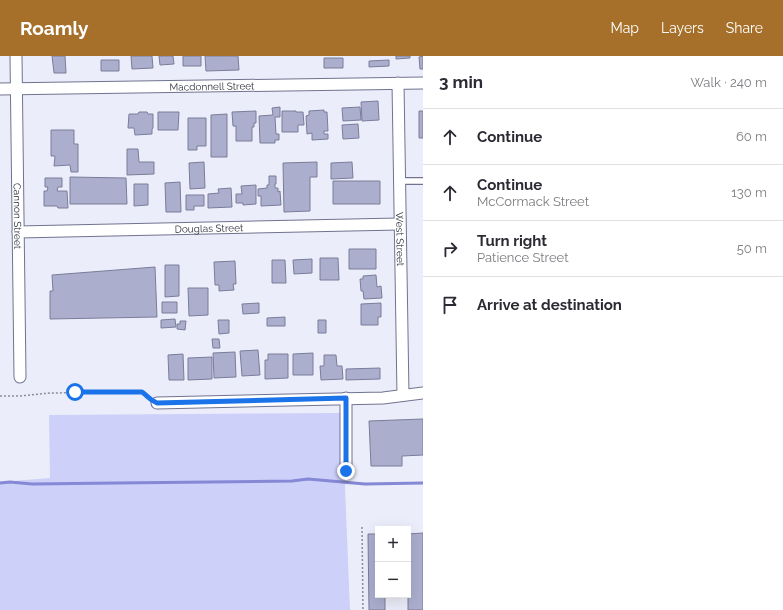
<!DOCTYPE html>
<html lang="en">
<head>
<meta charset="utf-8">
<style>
  :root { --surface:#fff; --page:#f2f2f3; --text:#2b2b33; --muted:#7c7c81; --line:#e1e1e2; --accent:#a6702a }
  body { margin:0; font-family:Raleway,sans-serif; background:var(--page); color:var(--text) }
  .controls { position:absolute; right:12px; bottom:12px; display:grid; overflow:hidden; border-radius:0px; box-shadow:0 4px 16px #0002 }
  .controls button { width:36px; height:36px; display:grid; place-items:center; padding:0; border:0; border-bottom:1px solid var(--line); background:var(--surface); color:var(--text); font:20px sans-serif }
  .stop { position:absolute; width:12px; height:12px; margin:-9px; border:3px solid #1a73e8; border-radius:50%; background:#fff }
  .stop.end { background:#1a73e8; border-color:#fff; box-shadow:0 1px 4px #0008 }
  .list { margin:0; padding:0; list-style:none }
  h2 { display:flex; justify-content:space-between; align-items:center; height:52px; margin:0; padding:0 16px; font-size:17px }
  h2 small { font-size:13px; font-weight:400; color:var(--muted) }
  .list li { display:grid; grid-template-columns:26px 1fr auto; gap:12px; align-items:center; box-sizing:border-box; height:56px; padding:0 16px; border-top:1px solid var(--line) }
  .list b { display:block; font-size:15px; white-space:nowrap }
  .list p { margin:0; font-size:13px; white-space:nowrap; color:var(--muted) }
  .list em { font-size:13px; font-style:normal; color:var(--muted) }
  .icon { flex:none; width:22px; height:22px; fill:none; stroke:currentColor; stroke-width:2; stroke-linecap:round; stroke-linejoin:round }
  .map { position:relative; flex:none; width:423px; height:554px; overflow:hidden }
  header { display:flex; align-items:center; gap:24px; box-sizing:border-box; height:56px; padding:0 20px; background:var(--accent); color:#fff }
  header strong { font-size:19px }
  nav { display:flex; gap:22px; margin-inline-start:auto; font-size:14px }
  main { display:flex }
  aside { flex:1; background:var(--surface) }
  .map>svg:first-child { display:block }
</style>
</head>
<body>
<header>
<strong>Roamly</strong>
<nav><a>Map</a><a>Layers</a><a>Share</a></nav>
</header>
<main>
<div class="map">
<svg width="423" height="554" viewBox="0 0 423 554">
  <rect width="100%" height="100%" fill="#ecedfa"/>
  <!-- green -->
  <path fill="#cdd0f8" d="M 342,357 L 350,554 L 0,554 L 0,426 L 50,422 L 49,359 Z"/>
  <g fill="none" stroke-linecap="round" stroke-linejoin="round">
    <!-- stream -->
    <path stroke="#8588d5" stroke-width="3" d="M 0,427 L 10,426 L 32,428 L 117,427 L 292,425 L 308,423 L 365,428 L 423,427"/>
  </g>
  <!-- building -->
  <path fill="#abaecd" stroke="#7a7d99" d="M 52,0 L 65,0 L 66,17 L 54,17 Z
    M 131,0 L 152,0 L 153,12 L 132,13 Z
    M 159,0 L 173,0 L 174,8 L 160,9 Z
    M 183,0 L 201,0 L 201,10 L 183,10 Z
    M 205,0 L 238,0 L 239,14 L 206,15 Z
    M 396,0 L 410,0 L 410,2 L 396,3 Z
    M 423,0 L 423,13 L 420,13 L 419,1 Z
    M 324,2 L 343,2 L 343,12 L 324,12 Z
    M 101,4 L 119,4 L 119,15 L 101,15 Z
    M 389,4 L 389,10 L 369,11 L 369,5 Z
    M 378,45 L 379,64 L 362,65 L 361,46 Z
    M 280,51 L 280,61 L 275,61 L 276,78 L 279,78 L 279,84 L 275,84 L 275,87 L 260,87 L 259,60 L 273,59 L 272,52 Z
    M 360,51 L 361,64 L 343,65 L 342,52 Z
    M 324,54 L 324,56 L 327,56 L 328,75 L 324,75 L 324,78 L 328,78 L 328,83 L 312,84 L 312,77 L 307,78 L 306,60 L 309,59 L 309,55 Z
    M 256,55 L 256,67 L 254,67 L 254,71 L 252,71 L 252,85 L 236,85 L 236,70 L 233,70 L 232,56 Z
    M 282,55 L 296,55 L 296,56 L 303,56 L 304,69 L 298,69 L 298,76 L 282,76 Z
    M 419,55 L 423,55 L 423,82 L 419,82 Z
    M 139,56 L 147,56 L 148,58 L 153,58 L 153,72 L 152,73 L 152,78 L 135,79 L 134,72 L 128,72 L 129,58 L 138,58 Z
    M 158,56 L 179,56 L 178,74 L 158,74 Z
    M 227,58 L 227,101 L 211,101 L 211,59 Z
    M 188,62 L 206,62 L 206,90 L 197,90 L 197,94 L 188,94 Z
    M 358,68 L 359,82 L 343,83 L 342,69 Z
    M 51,74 L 74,74 L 74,88 L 78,88 L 78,116 L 71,116 L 70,109 L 54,110 L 55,100 L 51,100 Z
    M 127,93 L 138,93 L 139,106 L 154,106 L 154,118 L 127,119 Z
    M 204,106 L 205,132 L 190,133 L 189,107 Z
    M 317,106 L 317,121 L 310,121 L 310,155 L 284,156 L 283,107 Z
    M 352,106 L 353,122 L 331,123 L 331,107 Z
    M 269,120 L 276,120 L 276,128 L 275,128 L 275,132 L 278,132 L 278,136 L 280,135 L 281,149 L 261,150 L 261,140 L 258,140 L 258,133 L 267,132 L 267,129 L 269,129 Z
    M 70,121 L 126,122 L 127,148 L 70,148 Z
    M 45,122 L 62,122 L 62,131 L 58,131 L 57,135 L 67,135 L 68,152 L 58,152 L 57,150 L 44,150 L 44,135 L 47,135 L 48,131 L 45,131 Z
    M 333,125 L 380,125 L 380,148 L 333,148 Z
    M 180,126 L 181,156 L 166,156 L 165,127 Z
    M 134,128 L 148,128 L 148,149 L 134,150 Z
    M 256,129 L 256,148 L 243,149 L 243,147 L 236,147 L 236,138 L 242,138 L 241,130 Z
    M 231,132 L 232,151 L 208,152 L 208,138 L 219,137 L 218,133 Z
    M 186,139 L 204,139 L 204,150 L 194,150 L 194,154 L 186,154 Z
    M 349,193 L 376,193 L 376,213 L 349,213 Z
    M 320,202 L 338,202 L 339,224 L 320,224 Z
    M 312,203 L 312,217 L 294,218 L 293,204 Z
    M 272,204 L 285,204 L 286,227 L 272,227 Z
    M 235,205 L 236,228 L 233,228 L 234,234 L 219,235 L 219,229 L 215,229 L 214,206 Z
    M 165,209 L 179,209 L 179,240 L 165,241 Z
    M 155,211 L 157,261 L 50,263 L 50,235 L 53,235 L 52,219 Z
    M 376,219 L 377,231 L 381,230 L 382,242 L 364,243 L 363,235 L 361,235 L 360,223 L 363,223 L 363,220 Z
    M 188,232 L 208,232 L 208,259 L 189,260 Z
    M 162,246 L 177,246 L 177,257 L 162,257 Z
    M 259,247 L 259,257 L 243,258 L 242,248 Z
    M 381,247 L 381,261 L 378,261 L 378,269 L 361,269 L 361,248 Z
    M 285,261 L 285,270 L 267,270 L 267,262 Z
    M 175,263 L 176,271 L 161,272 L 161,264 Z
    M 218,264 L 229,264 L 229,277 L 219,278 Z
    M 318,264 L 326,264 L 326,277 L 318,277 Z
    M 180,265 L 186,265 L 185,274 L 177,273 L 177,268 L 180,268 Z
    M 212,283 L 219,283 L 220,292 L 213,292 Z
    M 258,294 L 260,319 L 242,320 L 240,295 Z
    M 235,296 L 236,321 L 214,322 L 213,297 Z
    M 313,297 L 313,319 L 293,319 L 293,298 Z
    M 183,298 L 184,324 L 169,324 L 168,299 Z
    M 268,298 L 288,298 L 288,322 L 265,323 L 265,304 L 268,304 Z
    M 324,299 L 336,299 L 337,310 L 342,310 L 343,323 L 321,324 L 320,310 L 324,310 Z
    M 212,301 L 212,323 L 188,324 L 188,302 Z
    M 380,312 L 380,323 L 346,324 L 346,313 Z
    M 423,363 L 423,399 L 402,400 L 402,410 L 371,410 L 369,365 Z
    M 423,477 L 423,554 L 408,554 L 408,478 Z
    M 368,478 L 378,478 L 378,539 L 385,539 L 385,554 L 369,554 Z"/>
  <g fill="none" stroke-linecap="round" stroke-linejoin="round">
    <!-- service casing -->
    <g stroke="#70738f" stroke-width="8">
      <path id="service" d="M 399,125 L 423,125"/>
    </g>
    <!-- minor casing -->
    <g stroke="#70738f" stroke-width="13">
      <g id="minor">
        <path id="s1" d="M 16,0 L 20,321"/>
        <path id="s2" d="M 398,27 L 403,339"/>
        <path id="s3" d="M 0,33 L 423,27"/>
        <path id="s4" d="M 18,176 L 399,168"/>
        <path d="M 157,347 L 383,342 L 423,337"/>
        <path d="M 346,415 L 346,342"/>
      </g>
    </g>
    <!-- path -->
    <path stroke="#8b8c99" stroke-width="1.5" stroke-dasharray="2 2" stroke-linecap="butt" d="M 0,340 L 20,340 L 50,337 L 139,336 C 145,336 146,339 149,343
      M 362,471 L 363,554"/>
    <!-- service -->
    <use href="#service" stroke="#fff" stroke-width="5.5"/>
    <!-- minor -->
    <use href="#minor" stroke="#fff" stroke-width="11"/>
  </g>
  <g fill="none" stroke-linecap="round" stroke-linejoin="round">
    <!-- route -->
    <path stroke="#1a73e8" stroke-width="5" d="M 75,336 L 142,336 C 148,340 149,344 157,347 L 346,342 L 346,415"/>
  </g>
  <g text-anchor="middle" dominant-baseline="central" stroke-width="4" stroke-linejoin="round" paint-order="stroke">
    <!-- street labels -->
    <g font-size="10" fill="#2e303c" stroke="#fcfcfc">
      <text stroke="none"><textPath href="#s3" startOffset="212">Macdonnell Street</textPath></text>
      <text stroke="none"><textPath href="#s1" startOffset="160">Cannon Street</textPath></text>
      <text stroke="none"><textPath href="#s4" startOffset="191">Douglas Street</textPath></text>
      <text stroke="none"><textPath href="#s2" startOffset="156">West Street</textPath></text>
    </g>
  </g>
</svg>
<div class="controls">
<button>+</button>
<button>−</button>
</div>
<div class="stop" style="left:75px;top:336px"></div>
<div class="stop end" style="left:346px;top:415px"></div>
</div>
<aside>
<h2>3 min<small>Walk · 240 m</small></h2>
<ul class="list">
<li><svg class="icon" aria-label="ahead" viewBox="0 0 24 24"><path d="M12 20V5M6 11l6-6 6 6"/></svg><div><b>Continue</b></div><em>60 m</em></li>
<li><svg class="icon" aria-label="ahead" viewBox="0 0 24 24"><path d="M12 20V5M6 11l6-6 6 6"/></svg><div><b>Continue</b><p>McCormack Street</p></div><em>130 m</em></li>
<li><svg class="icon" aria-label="right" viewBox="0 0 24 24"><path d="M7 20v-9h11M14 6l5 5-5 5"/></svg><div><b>Turn right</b><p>Patience Street</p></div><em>50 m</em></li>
<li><svg class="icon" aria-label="arrive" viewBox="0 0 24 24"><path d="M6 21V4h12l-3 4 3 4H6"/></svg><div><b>Arrive at destination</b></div></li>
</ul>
</aside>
</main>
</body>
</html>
